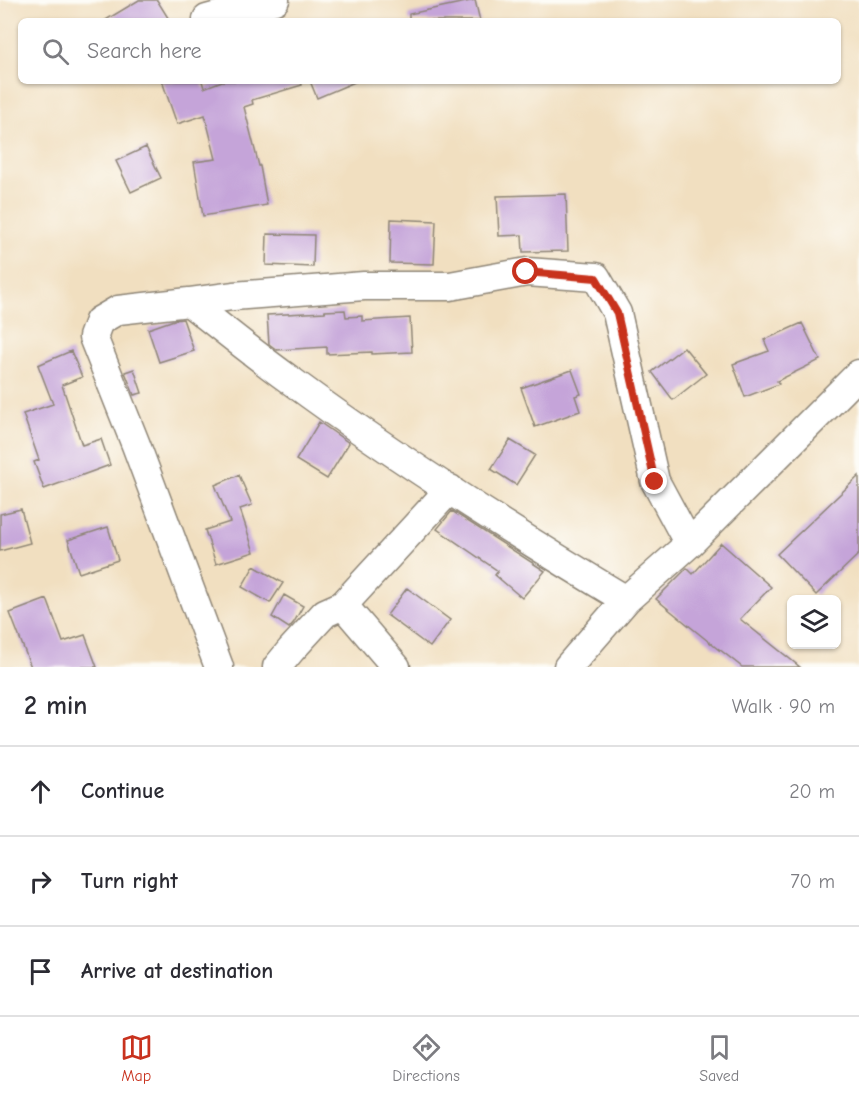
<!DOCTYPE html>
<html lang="en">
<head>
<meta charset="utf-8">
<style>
  :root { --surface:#fff; --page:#f7f7f7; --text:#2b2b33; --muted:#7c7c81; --line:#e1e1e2; --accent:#c8321e }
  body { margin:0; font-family:"Comic Neue",sans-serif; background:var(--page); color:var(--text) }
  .controls { position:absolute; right:18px; bottom:18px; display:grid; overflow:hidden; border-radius:9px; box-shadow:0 2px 4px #0004 }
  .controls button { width:54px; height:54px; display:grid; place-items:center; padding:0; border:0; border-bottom:2px solid var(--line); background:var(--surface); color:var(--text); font:30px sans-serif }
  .stop { position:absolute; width:18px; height:18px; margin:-14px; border:4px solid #c8321e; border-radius:50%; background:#fff }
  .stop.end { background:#c8321e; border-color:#fff; box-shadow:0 2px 6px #0008 }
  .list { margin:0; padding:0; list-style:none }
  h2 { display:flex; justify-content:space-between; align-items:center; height:78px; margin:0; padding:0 24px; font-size:26px }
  h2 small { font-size:20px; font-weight:400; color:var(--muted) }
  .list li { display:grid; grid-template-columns:39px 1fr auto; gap:18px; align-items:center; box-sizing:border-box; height:90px; padding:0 24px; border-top:2px solid var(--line) }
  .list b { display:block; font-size:22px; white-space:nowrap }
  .list em { font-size:20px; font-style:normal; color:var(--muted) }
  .icon { flex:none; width:33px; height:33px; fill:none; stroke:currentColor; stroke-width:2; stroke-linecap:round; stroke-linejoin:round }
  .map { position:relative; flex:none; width:859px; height:667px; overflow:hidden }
  .search { position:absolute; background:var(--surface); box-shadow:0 2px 4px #0004; left:18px; right:18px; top:18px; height:66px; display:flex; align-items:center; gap:15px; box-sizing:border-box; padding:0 21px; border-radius:9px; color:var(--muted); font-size:22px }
  .sheet { height:348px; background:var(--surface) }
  nav { display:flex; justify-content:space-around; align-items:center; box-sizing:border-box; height:84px; border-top:2px solid var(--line); background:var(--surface); font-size:16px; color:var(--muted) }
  nav a { display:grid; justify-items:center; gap:3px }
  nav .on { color:var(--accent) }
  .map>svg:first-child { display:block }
</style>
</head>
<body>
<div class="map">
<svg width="859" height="667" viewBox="0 0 859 667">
  <rect width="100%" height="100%" fill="#fdfcf7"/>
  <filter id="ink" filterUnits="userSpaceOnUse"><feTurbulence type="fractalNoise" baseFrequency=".0167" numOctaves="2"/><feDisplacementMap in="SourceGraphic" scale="12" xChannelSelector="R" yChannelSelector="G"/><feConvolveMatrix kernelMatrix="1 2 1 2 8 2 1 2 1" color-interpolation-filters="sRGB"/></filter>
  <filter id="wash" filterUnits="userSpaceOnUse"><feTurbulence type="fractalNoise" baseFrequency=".008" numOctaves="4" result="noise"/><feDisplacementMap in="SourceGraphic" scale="24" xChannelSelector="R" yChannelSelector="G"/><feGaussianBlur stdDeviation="1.35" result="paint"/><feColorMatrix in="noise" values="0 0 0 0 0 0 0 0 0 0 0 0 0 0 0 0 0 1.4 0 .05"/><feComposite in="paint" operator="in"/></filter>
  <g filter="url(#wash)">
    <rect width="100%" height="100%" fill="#f1dfc0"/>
    <g id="blocks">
      <!-- building -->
      <path fill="#c5a4d9" d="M 139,0 L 157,0 L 170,21 L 104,21 Z
        M 475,0 L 480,21 L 409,21 L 409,14 Z
        M 162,81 L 202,81 L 204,88 L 222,81 L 301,81 L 302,85 L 252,100 L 253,104 L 244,107 L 259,166 L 260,166 L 267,205 L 203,216 L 194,162 L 216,159 L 205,115 L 177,124 Z
        M 310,81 L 357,81 L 317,98 Z
        M 146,147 L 161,178 L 131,192 L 116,161 Z
        M 566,194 L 568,251 L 523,252 L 522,235 L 499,236 L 497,196 Z
        M 391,219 L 436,221 L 434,264 L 390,263 Z
        M 267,234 L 314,235 L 313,267 L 266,265 Z
        M 345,310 L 346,317 L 362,316 L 362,321 L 410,318 L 412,352 L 372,354 L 372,352 L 327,354 L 327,347 L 277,350 L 269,344 L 267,315 L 325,312 L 325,311 Z
        M 183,319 L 194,351 L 159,362 L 148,329 L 174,320 Z
        M 802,323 L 820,360 L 777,381 L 779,384 L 745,397 L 733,364 L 769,351 L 764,340 Z
        M 684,347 L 706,374 L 673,400 L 652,372 Z
        M 71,351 L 82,377 L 62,385 L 82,445 L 101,439 L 110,465 L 44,489 L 34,462 L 39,460 L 23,414 L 53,404 L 38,365 Z
        M 134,369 L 142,393 L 134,395 L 125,372 Z
        M 572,370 L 581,394 L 575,396 L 580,411 L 535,427 L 521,388 Z
        M 319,422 L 349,443 L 327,479 L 296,460 Z
        M 510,440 L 535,455 L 516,485 L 491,469 Z
        M 239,475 L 252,505 L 240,509 L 254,552 L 216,564 L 205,530 L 230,522 L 215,485 Z
        M 859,476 L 859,554 L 816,595 L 777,554 Z
        M 21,509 L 30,543 L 0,551 L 0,514 Z
        M 452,511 L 545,571 L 522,598 L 495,575 L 498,571 L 437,529 Z
        M 108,527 L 118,560 L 79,573 L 68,540 Z
        M 721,543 L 771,587 L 740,619 L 800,667 L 742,667 L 719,649 L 719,650 L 656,599 L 687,568 L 693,574 Z
        M 254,566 L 283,583 L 270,603 L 242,587 Z
        M 407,588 L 450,620 L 430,647 L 387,615 Z
        M 284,595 L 303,606 L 294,622 L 289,628 L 272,617 Z
        M 47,599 L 63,642 L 85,635 L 97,667 L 31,667 L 10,613 Z"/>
    </g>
  </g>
  <g filter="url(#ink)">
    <use href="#blocks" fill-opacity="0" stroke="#8e8576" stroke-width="1.5"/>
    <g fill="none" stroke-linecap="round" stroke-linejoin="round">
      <!-- minor casing -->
      <g stroke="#8e8576" stroke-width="31">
        <path id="minor" d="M 207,19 L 275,0
          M 189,302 C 222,328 255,355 290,380 C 397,459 511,531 626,600
          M 343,605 L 396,667
          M 219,667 L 136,445 L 93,337 L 99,321 L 118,310 L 189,302 L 233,296 L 364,286 L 450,286 L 527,272 L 596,277 L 617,313 L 655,481 L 689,544
          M 277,667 L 291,650 L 325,613 L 343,605 L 450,489
          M 568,667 L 626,600 L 689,544 L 859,374"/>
      </g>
      <!-- minor -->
      <use href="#minor" stroke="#fff" stroke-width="28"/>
    </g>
  </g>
  <g fill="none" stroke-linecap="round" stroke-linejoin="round" filter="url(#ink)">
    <!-- route -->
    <path stroke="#c8321e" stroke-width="8" d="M 526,272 L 596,278 L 617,313 L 655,482"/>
  </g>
</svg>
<div class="controls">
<button><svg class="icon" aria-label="layers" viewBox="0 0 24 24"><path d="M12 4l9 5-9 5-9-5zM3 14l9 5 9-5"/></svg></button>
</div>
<div class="stop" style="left:526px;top:272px"></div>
<div class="stop end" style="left:655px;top:482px"></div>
<div class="search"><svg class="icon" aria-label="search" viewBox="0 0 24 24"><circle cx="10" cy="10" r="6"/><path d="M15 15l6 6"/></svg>Search here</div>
</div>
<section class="sheet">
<h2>2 min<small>Walk · 90 m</small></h2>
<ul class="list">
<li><svg class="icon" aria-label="ahead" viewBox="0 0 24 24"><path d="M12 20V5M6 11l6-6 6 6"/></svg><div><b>Continue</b></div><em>20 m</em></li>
<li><svg class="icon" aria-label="right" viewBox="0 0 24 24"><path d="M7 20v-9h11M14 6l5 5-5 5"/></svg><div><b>Turn right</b></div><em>70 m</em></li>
<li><svg class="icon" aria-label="arrive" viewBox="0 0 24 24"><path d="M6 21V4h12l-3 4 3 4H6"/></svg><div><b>Arrive at destination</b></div></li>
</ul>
</section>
<nav>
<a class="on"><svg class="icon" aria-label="map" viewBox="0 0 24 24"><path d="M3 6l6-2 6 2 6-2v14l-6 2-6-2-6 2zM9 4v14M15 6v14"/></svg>Map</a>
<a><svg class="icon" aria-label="directions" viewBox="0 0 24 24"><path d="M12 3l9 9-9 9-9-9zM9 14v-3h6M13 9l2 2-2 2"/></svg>Directions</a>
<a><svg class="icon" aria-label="saved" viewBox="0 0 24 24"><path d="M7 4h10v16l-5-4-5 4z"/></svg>Saved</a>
</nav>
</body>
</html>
